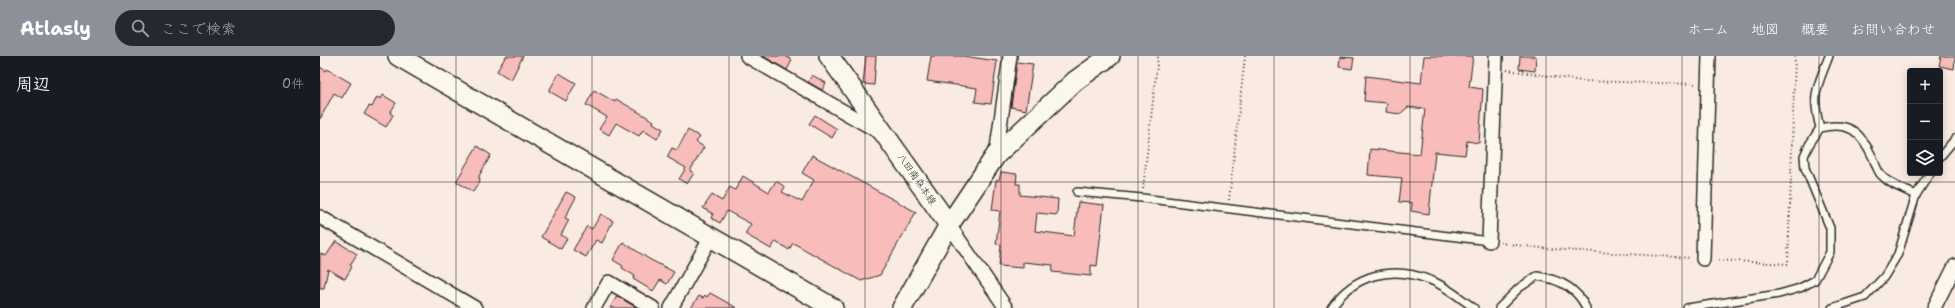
<!DOCTYPE html>
<html lang="ja">
<head>
<meta charset="utf-8">
<style>
  :root { --surface:#171b24; --page:#242831; --text:#f1f3f6; --muted:#9ea1a6; --line:#363941; --accent:#8c9099 }
  body { margin:0; font-family:"Shantell Sans","Klee One",sans-serif; background:var(--page); color:var(--text) }
  .controls { position:absolute; right:12px; top:12px; display:grid; overflow:hidden; border-radius:4px; box-shadow:0 2px 10px #0003 }
  .controls button { width:36px; height:36px; display:grid; place-items:center; padding:0; border:0; border-bottom:1px solid var(--line); background:var(--surface); color:var(--text); font:20px sans-serif }
  .list { margin:0; padding:0; list-style:none }
  h2 { display:flex; justify-content:space-between; align-items:center; height:52px; margin:0; padding:0 16px; font-size:17px }
  h2 small { font-size:13px; font-weight:400; color:var(--muted) }
  .icon { flex:none; width:22px; height:22px; fill:none; stroke:currentColor; stroke-width:2; stroke-linecap:round; stroke-linejoin:round }
  .map { position:relative; flex:none; width:1635px; height:252px; overflow:hidden }
  header { display:flex; align-items:center; gap:24px; box-sizing:border-box; height:56px; padding:0 20px; background:var(--accent); color:#fff }
  header strong { font-size:19px }
  nav { display:flex; gap:22px; margin-inline-start:auto; font-size:14px }
  .search { width:280px; height:36px; background:var(--page); display:flex; align-items:center; gap:10px; box-sizing:border-box; padding:0 14px; border-radius:22px; color:var(--muted); font-size:15px }
  main { display:flex }
  aside { flex:1; background:var(--surface) }
  .map>svg:first-child { display:block }
</style>
</head>
<body>
<header>
<strong>Atlasly</strong>
<div class="search"><svg class="icon" aria-label="search" viewBox="0 0 24 24"><circle cx="10" cy="10" r="6"/><path d="M15 15l6 6"/></svg>ここで検索</div>
<nav><a>ホーム</a><a>地図</a><a>概要</a><a>お問い合わせ</a></nav>
</header>
<main>
<aside>
<h2>周辺<small>0件</small></h2>
<ul class="list">
</ul>
</aside>
<div class="map">
<svg width="1635" height="252" viewBox="0 0 1635 252">
  <rect width="100%" height="100%" fill="#faebe2"/>
  <filter id="ink" filterUnits="userSpaceOnUse"><feTurbulence type="fractalNoise" baseFrequency=".025" numOctaves="2"/><feDisplacementMap in="SourceGraphic" scale="8" xChannelSelector="R" yChannelSelector="G"/><feConvolveMatrix kernelMatrix="1 2 1 2 8 2 1 2 1" color-interpolation-filters="sRGB"/></filter>
  <g filter="url(#ink)">
    <!-- building -->
    <path fill="#f8bcba" stroke="#2b2b2b" d="M 186,0 L 203,0 L 191,24 L 177,15 Z
      M 443,0 L 465,0 L 472,4 L 467,14 Z
      M 546,0 L 556,0 L 554,29 L 543,28 Z
      M 611,0 L 643,0 L 677,5 L 671,48 L 655,46 L 657,32 L 607,25 Z
      M 1104,0 L 1153,0 L 1149,31 L 1163,33 L 1159,87 L 1147,85 L 1145,99 L 1115,96 L 1109,158 L 1091,155 L 1092,147 L 1079,146 L 1082,122 L 1048,119 L 1050,93 L 1100,98 L 1105,53 L 1088,51 L 1080,58 L 1066,56 L 1067,47 L 1044,45 L 1046,20 L 1101,27 Z
      M 1200,0 L 1216,0 L 1215,15 L 1199,13 Z
      M 1621,0 L 1635,0 L 1634,13 L 1619,10 Z
      M 1020,1 L 1034,2 L 1032,13 L 1019,11 Z
      M 697,6 L 713,8 L 706,54 L 691,51 Z
      M 0,11 L 6,15 L 7,13 L 31,27 L 22,42 L 14,37 L 0,63 Z
      M 239,17 L 256,27 L 246,45 L 229,35 Z
      M 492,19 L 506,27 L 502,34 L 488,26 Z
      M 274,34 L 295,46 L 296,43 L 334,65 L 333,67 L 343,73 L 337,83 L 323,74 L 319,80 L 296,67 L 289,79 L 279,73 L 287,61 L 266,49 Z
      M 63,39 L 76,47 L 70,57 L 73,59 L 66,71 L 44,58 L 49,50 L 52,51 L 57,41 L 61,43 Z
      M 495,59 L 517,73 L 512,82 L 489,68 Z
      M 368,74 L 380,81 L 376,86 L 384,91 L 370,115 L 374,117 L 367,128 L 359,123 L 366,112 L 347,101 L 352,92 L 357,94 Z
      M 157,90 L 171,99 L 159,120 L 160,125 L 153,136 L 137,126 L 137,124 Z
      M 492,99 L 596,156 L 560,219 L 541,225 L 473,187 L 469,194 L 456,185 L 451,193 L 425,178 L 431,168 L 407,155 L 400,167 L 391,162 L 393,158 L 383,152 L 392,139 L 402,145 L 410,131 L 415,134 L 423,120 L 449,136 L 456,125 L 465,131 L 462,136 L 482,146 L 494,124 L 482,117 Z
      M 681,116 L 697,118 L 696,128 L 700,128 L 700,139 L 738,143 L 737,159 L 717,157 L 715,175 L 754,180 L 758,146 L 784,149 L 777,210 L 771,209 L 771,220 L 732,216 L 733,209 L 703,206 L 703,212 L 679,210 L 681,189 L 676,188 L 680,155 L 672,154 L 676,124 L 679,124 Z
      M 246,136 L 256,141 L 245,162 L 249,164 L 241,179 L 247,182 L 241,193 L 221,181 Z
      M 281,158 L 293,165 L 282,187 L 276,184 L 266,201 L 253,194 L 267,170 L 272,173 Z
      M 16,185 L 37,198 L 30,209 L 32,211 L 25,223 L 8,213 L 4,232 L 0,232 L 0,197 L 6,200 Z
      M 303,186 L 329,203 L 354,216 L 347,228 L 340,224 L 333,235 L 313,223 L 315,220 L 302,212 L 303,210 L 293,204 Z
      M 390,237 L 417,252 L 371,252 L 379,240 L 383,242 L 385,239 L 387,241 Z
      M 297,240 L 317,252 L 290,252 Z"/>
    <g fill="none" stroke-linecap="round" stroke-linejoin="round">
      <!-- lane casing -->
      <g stroke="#2b2b2b" stroke-width="10">
        <path id="lane" d="M 1500,72 C 1491,37 1497,32 1509,0
          M 1620,101 L 1635,83
          M 757,136 L 822,142 L 1169,185
          M 1011,252 C 1034,218 1072,209 1110,224 C 1126,230 1140,242 1154,252
          M 1179,252 L 1199,232 L 1217,220 C 1238,223 1257,231 1266,252
          M 1367,252 L 1459,238 L 1480,232 L 1495,224 L 1510,196 L 1510,172 L 1485,112 L 1484,100 L 1489,89 L 1500,72 C 1530,65 1541,76 1553,102 C 1555,107 1557,114 1561,119 C 1570,129 1584,133 1596,139
          M 1512,252 L 1545,241 L 1564,221 L 1578,198 L 1596,139 L 1610,117"/>
      </g>
      <!-- street casing -->
      <g stroke="#2b2b2b" stroke-width="16">
        <path id="street" d="M 427,0 L 561,77
          M 676,99 L 690,0
          M 0,161 L 155,252
          M 629,169 L 686,252
          M 1169,185 L 1176,0
          M 1383,203 L 1389,0
          M 274,252 L 289,226 L 333,252
          M 351,252 L 391,181
          M 1614,252 L 1635,210"/>
      </g>
      <!-- secondary casing -->
      <g stroke="#2b2b2b" stroke-width="22">
        <path id="secondary" d="M 78,0 L 513,252
          M 509,0 L 629,169
          M 582,252 L 629,169 L 676,99 L 755,25 L 790,0"/>
      </g>
      <!-- path -->
      <path stroke="#2b2b2b" stroke-width="2" stroke-dasharray="1 3" stroke-linecap="butt" d="M 1187,14 L 1262,25 L 1375,28
        M 823,133 L 838,0
        M 909,144 L 925,0
        M 1180,187 L 1230,193 L 1371,202
        M 1395,204 L 1468,208 L 1475,0"/>
      <!-- lane -->
      <use href="#lane" stroke="#fbf7ec" stroke-width="7"/>
      <!-- street -->
      <use href="#street" stroke="#fbf7ec" stroke-width="13"/>
      <!-- secondary -->
      <use href="#secondary" stroke="#fbf7ec" stroke-width="19"/>
    </g>
  </g>
  <!-- grid -->
  <path fill="none" stroke="#2b2b2b" stroke-width="1" stroke-opacity="0.55" d="M 136,0 L 136,252M 272,0 L 272,252M 409,0 L 409,252M 545,0 L 545,252M 681,0 L 681,252M 818,0 L 818,252M 954,0 L 954,252M 1090,0 L 1090,252M 1226,0 L 1226,252M 1362,0 L 1362,252M 1499,0 L 1499,252M 0,126 L 1635,126"/>
  <g text-anchor="middle" dominant-baseline="central" stroke-width="3.5" stroke-linejoin="round" paint-order="stroke">
    <!-- street labels -->
    <g font-size="10" fill="#2b2b2b" stroke="#fbf7ec">
      <text transform="translate(597 123) rotate(55)">八田南森本線</text>
    </g>
  </g>
</svg>
<div class="controls">
<button>+</button>
<button>−</button>
<button><svg class="icon" aria-label="layers" viewBox="0 0 24 24"><path d="M12 4l9 5-9 5-9-5zM3 14l9 5 9-5"/></svg></button>
</div>
</div>
</main>
</body>
</html>
